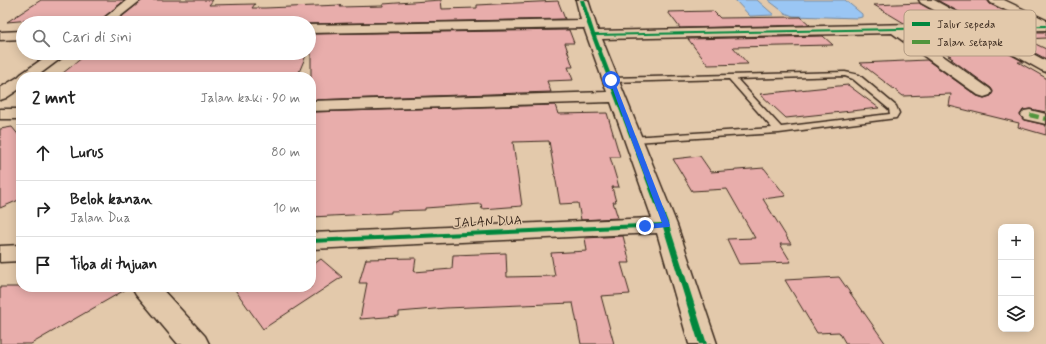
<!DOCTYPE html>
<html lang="id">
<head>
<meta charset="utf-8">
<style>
  :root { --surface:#fff; --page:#f6f6f6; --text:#222; --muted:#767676; --line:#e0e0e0 }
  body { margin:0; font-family:Mynerve,sans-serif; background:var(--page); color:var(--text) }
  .controls { position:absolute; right:12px; bottom:12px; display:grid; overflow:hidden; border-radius:8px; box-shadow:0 2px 10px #0003 }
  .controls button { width:36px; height:36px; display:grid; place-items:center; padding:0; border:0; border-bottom:1px solid var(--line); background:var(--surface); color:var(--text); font:20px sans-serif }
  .stop { position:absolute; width:12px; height:12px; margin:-9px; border:3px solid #2563eb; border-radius:50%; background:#fff }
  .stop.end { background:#2563eb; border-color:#fff; box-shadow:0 1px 4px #0008 }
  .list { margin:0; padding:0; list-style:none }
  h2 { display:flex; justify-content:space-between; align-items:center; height:52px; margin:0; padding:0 16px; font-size:17px }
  h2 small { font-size:13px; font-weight:400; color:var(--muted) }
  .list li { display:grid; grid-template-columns:26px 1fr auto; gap:12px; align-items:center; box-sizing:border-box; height:56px; padding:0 16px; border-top:1px solid var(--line) }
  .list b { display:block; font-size:15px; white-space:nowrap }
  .list p { margin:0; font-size:13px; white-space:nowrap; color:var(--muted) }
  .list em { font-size:13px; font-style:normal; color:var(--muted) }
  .icon { flex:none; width:22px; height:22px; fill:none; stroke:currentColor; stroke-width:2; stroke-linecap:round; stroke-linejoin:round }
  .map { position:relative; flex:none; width:1046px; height:344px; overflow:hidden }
  .search { position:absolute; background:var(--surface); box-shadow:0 2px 10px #0003; left:16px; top:16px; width:300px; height:44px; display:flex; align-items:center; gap:10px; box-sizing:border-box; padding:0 14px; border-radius:22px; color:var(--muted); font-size:15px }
  .panel { position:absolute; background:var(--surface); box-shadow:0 2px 10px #0003; left:16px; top:72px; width:300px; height:220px; border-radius:16px }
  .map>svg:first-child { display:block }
</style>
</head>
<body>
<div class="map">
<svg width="1046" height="344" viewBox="0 0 1046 344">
  <rect width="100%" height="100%" fill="#e3c9ab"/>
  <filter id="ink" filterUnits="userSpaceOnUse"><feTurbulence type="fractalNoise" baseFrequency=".025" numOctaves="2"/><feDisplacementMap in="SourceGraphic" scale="8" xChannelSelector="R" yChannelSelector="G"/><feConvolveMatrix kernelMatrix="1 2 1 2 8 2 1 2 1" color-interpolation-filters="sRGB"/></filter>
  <g filter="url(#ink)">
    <!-- water -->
    <path fill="#9ac6f4" stroke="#74889e" d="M 735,0 L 757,0 L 774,15 L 750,16 Z
      M 768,0 L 845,0 L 862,14 L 862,17 L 858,18 L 793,16 L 785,13 Z"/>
    <!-- building -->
    <path fill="#e8adab" stroke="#3b2a1e" d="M 41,0 L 125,0 L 97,23 L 27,23 L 31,20 L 7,22 Z
      M 142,0 L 213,0 L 209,5 L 255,4 L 252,8 L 265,8 L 341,5 L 340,7 L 383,6 L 383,4 L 441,0 L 442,9 L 477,8 L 477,5 L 558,1 L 565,19 L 309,24 L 114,23 Z
      M 937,0 L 987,0 L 990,4 L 1024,21 L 976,21 Z
      M 919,3 L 952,22 L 904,23 L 874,5 Z
      M 713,11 L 720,18 L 801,17 L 810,25 L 680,28 L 668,12 Z
      M 569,30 L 574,43 L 565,43 L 573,67 L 568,67 L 573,80 L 547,81 L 551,92 L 311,100 L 311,44 L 309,48 L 309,34 Z
      M 996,32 L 1046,32 L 1046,38 L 1025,39 L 1046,49 L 1046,59 Z
      M 915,33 L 971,33 L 1024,62 L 1018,62 L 1046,78 L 1046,112 L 1030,109 L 1023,110 L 1020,115 L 1024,120 L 1046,125 L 1046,135 L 1018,127 L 1019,123 L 949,106 L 951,94 L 903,96 L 860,63 L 927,60 L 977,96 L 984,98 L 991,96 L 993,91 L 991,88 L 951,59 L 953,59 L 948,56 L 951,56 Z
      M 823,36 L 833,45 L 733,47 L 748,64 L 708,65 L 688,39 Z
      M 88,53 L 307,53 L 297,77 L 58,77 Z
      M 848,85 L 879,108 L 786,118 L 760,94 Z
      M 555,105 L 558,114 L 607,113 L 620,157 L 610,157 L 619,187 L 612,187 L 616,202 L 613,202 L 618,218 L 581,220 L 578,203 L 560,204 L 549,141 L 513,142 L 522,206 L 482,209 L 481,204 L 425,208 L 425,210 L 391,211 L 391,213 L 311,217 L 311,112 Z
      M 12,127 L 21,138 L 21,199 L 0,208 L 0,129 Z
      M 700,156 L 711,172 L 764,168 L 786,196 L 763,199 L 791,244 L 780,244 L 791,262 L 739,264 L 727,239 L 755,238 L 727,189 L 692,191 L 673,159 Z
      M 623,236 L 630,263 L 621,263 L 630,294 L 601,296 L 614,344 L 581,344 L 573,303 L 446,308 L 399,312 L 399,316 L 360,319 L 367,283 L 359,283 L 366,259 L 416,258 L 414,272 L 452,269 L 453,255 L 506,253 L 507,277 L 555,276 L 551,253 L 587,251 L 585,238 Z
      M 321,259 L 342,277 L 263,329 L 233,287 L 311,287 L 311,266 Z
      M 839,277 L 886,344 L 846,344 L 839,332 L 817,333 L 785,280 Z
      M 0,287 L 130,287 L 31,344 L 0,344 Z"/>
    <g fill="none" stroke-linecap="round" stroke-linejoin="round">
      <!-- lane casing -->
      <g stroke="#3b2a1e" stroke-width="3">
        <path id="lane" d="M 845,72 L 859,75 L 896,106 L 899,113 L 896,118 L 779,133 L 634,142 L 629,139 L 631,137 L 772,128 L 729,79 L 611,82 L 607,80 L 611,78 ZM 845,76 L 853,79 L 889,109 L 890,114 L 781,127 L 737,79 Z"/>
      </g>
      <!-- street casing -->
      <g stroke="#3b2a1e" stroke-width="3">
        <path id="street" d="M 127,0 L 141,0 L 112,23 L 98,23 Z
          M 576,0 L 588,0 L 598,31 L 958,23 L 921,3 L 919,0 L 934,0 L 976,23 L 1030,22 L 991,3 L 989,0 L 1004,0 L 1046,20 L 1046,30 L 990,31 L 1046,61 L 1046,72 L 1041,70 L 971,31 L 909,32 L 990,89 L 992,92 L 990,95 L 984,97 L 978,95 L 892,33 L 602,39 L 677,225 L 717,344 L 689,344 L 657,233 L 311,249 L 311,233 L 652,218 L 611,102 L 311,111 L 311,101 L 607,92 L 584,28 L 309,33 L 309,25 L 581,20 Z
          M 23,31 L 23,39 L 0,40 L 0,32 Z
          M 51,53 L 68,53 L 36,77 L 21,77 L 21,88 L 6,98 L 0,100 L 0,88 L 18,77 L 21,74 Z
          M 0,109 L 21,109 L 21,119 L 0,119 Z
          M 1030,110 L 1046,114 L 1046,124 L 1024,119 L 1021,115 L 1024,111 Z
          M 21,245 L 21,261 L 0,262 L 0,246 Z
          M 132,287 L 160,287 L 205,336 L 209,344 L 178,344 L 136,294 Z"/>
      </g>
      <!-- lane -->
      <use href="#lane" fill="#e3c9ab" fill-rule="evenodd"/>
      <!-- street -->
      <use href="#street" fill="#e3c9ab" fill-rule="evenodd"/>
      <!-- quiet -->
      <path stroke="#51953d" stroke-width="4.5" stroke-dasharray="9 4.5" stroke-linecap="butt" d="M 1030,115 L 1046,119"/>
      <!-- cycleway casing -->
      <g stroke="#e3c9ab" stroke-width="2">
        <path id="cycleway" d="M 580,0 L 584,0 L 595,34 L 1046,25 L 1046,27 L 596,36 L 669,225 L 707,344 L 699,344 L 663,227 L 311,243 L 311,239 L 662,223 L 587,24 Z"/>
      </g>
      <!-- cycleway -->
      <use href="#cycleway" fill="#00873e" fill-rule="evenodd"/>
    </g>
  </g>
  <!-- route -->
  <path fill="#2563eb" d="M 609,79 L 614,80 L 670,225 L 669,227 L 645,229 L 641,226 L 645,224 L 662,223 Z"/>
  <g text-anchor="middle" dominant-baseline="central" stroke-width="3" stroke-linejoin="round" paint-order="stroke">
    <!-- street labels -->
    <g font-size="13" fill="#3b2a1e" stroke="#e3c9ab">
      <text transform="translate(488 222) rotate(-2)">JALAN DUA</text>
    </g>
  </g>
  <!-- legend -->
  <rect x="904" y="10" width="132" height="46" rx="6" fill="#e3c9ab" stroke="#b19981" stroke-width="1"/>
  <rect x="912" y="22" width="18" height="4" fill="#00873e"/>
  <rect x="912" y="40" width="18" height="4" fill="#51953d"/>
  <g font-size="11" fill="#3b2a1e">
    <text x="937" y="28">Jalur sepeda</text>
    <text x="937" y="46">Jalan setapak</text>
  </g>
</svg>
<div class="controls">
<button>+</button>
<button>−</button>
<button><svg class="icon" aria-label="layers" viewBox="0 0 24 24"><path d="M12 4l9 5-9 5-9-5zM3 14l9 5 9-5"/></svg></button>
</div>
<div class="stop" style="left:611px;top:80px"></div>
<div class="stop end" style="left:645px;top:226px"></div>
<div class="search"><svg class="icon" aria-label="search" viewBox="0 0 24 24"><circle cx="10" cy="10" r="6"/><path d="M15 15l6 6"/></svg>Cari di sini</div>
<section class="panel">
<h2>2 mnt<small>Jalan kaki · 90 m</small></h2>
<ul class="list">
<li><svg class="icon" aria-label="ahead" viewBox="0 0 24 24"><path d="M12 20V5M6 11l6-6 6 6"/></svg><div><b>Lurus</b></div><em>80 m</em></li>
<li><svg class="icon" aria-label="right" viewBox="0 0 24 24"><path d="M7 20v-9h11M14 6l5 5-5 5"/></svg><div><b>Belok kanan</b><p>Jalan Dua</p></div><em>10 m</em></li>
<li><svg class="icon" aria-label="arrive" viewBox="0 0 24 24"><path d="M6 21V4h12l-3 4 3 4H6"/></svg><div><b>Tiba di tujuan</b></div></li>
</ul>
</section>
</div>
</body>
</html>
